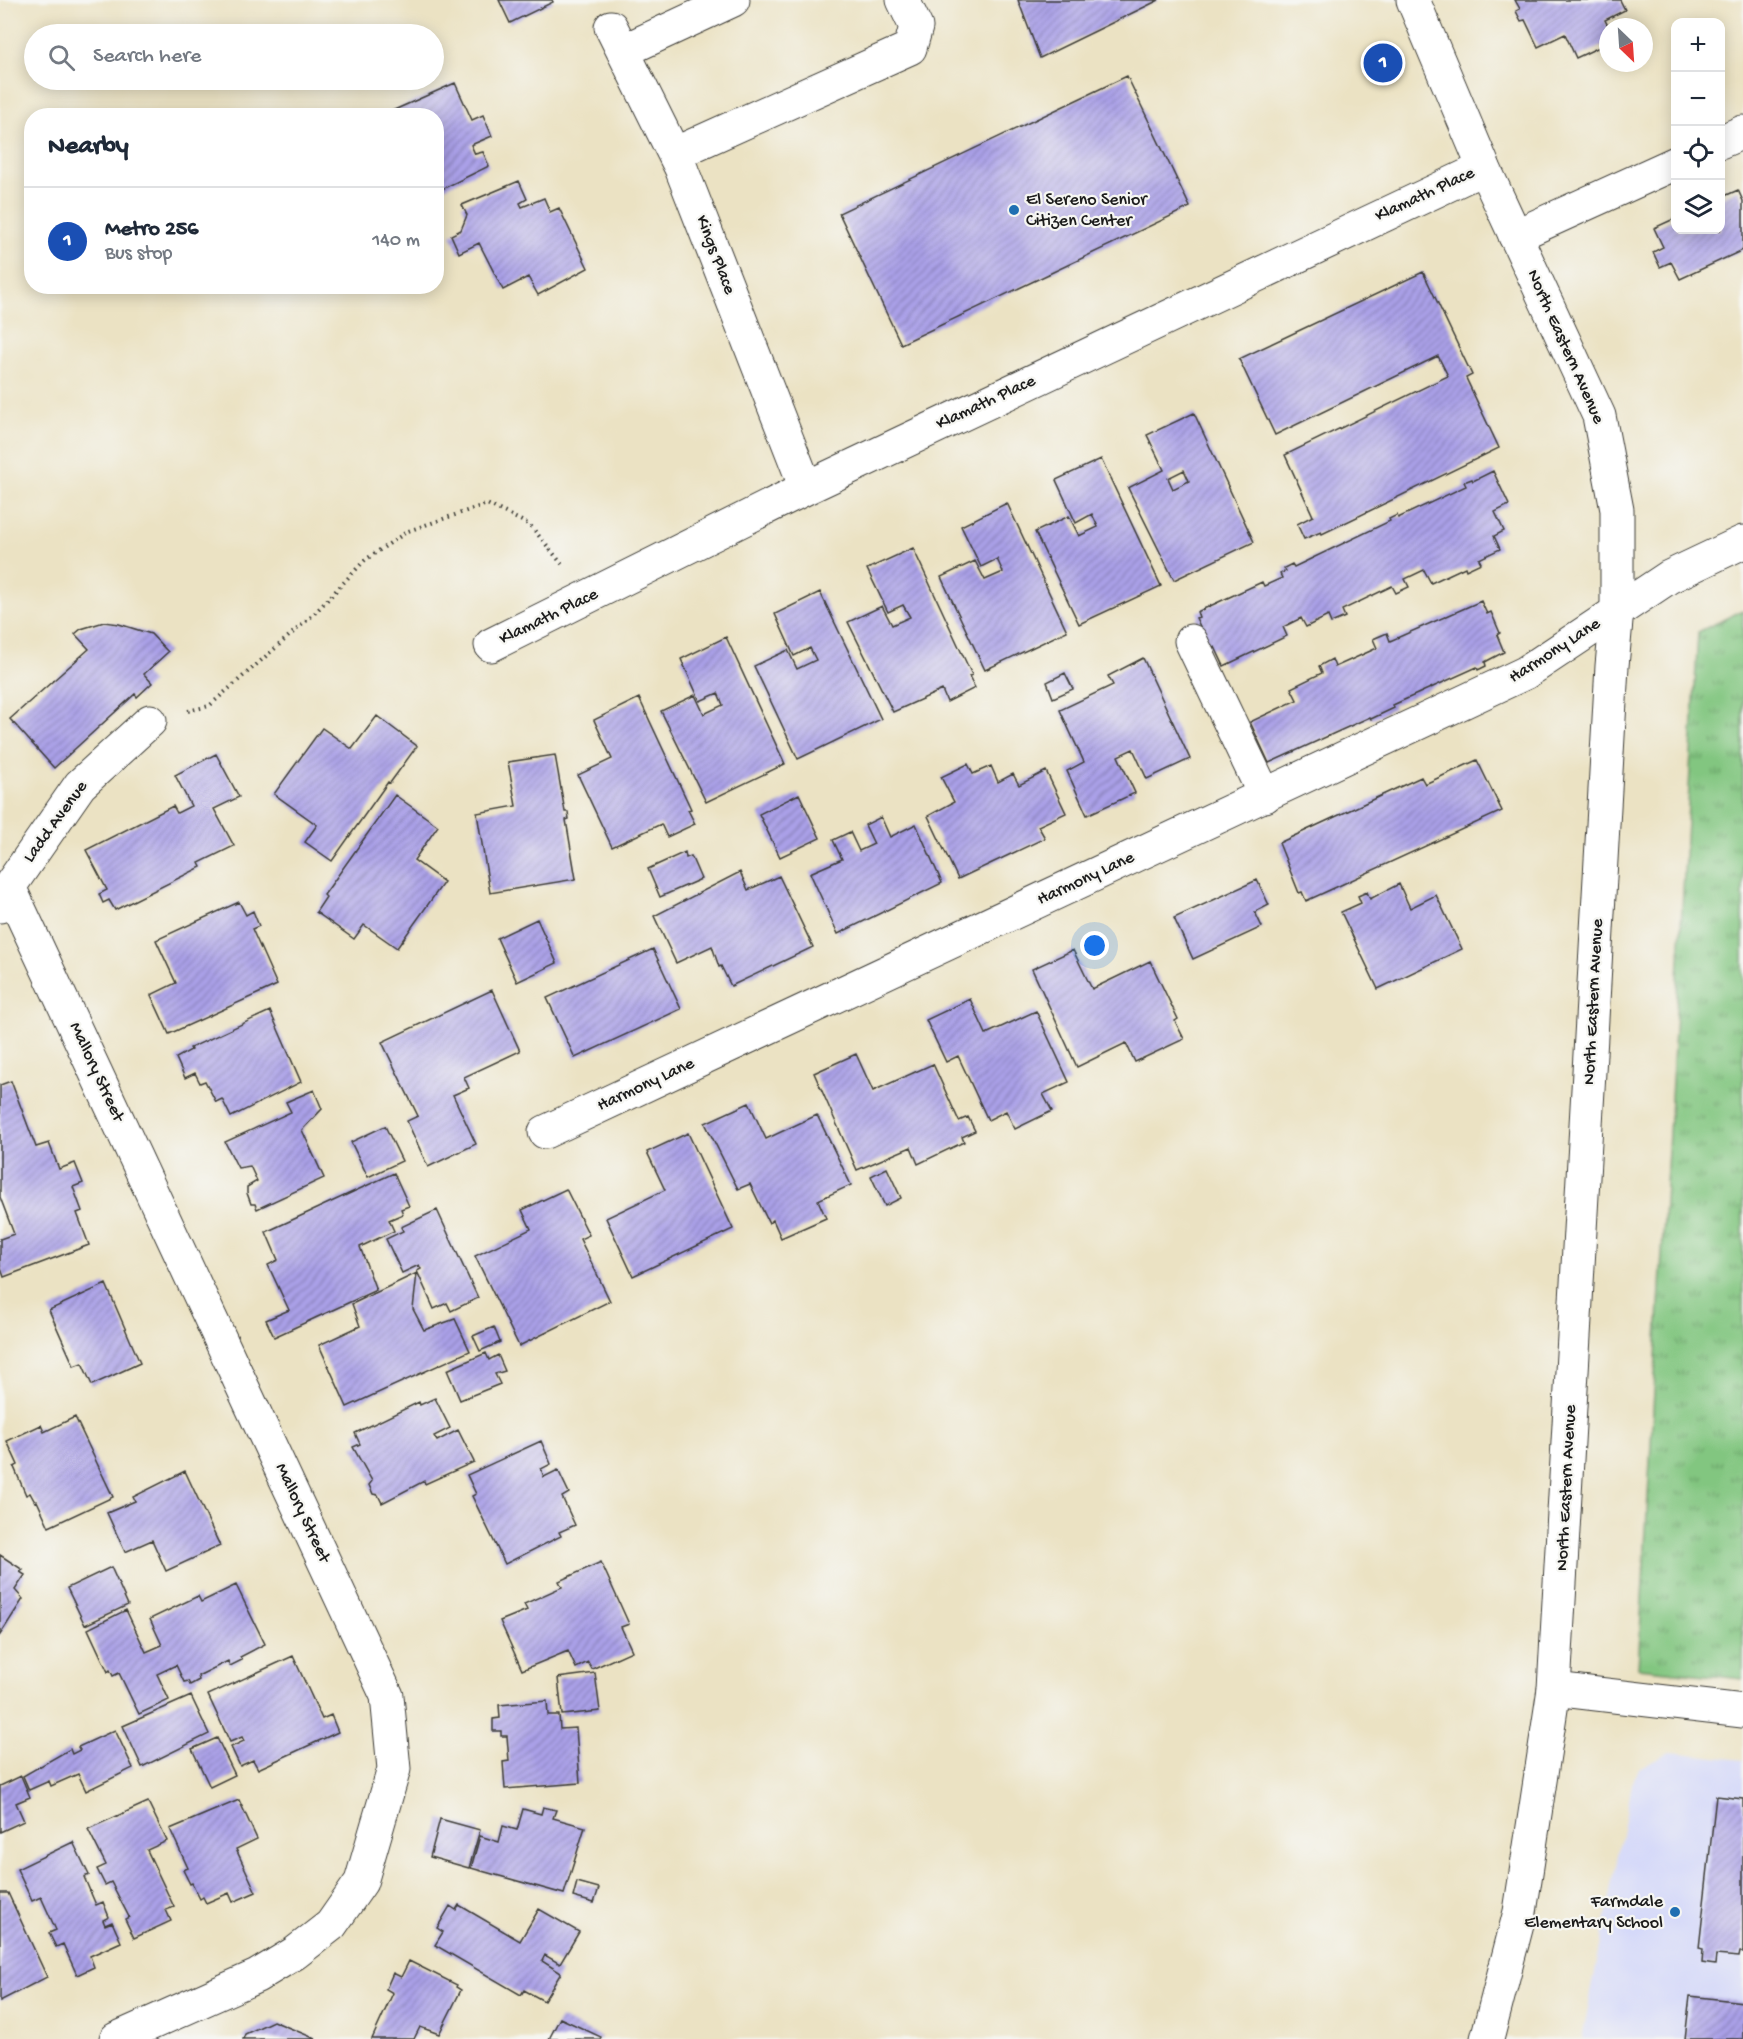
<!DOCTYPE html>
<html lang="en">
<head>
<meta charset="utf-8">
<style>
  :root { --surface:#fff; --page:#f6f6f7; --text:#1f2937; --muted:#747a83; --line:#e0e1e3; --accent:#1f6fb2 }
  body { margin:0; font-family:"Gochi Hand",sans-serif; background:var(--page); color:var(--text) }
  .controls { position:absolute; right:18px; top:18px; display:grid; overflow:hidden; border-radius:12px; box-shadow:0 3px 15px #0003 }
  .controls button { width:54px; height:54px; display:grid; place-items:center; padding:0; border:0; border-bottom:2px solid var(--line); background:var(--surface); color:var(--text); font:30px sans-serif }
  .compass { position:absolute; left:1599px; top:18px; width:54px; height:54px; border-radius:50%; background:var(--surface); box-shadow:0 3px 15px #0003; rotate:155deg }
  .you { position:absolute; left:1095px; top:946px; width:21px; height:21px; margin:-15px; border:4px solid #fff; border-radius:50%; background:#1a73e8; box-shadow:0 0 0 9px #1a73e833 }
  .badge { display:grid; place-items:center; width:39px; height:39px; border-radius:50%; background:var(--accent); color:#fff; font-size:20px; font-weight:700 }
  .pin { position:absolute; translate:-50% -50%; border:3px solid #fff; box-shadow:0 2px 6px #0006 }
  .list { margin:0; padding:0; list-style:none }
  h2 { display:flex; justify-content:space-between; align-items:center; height:78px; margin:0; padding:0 24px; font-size:26px }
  h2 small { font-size:20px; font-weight:400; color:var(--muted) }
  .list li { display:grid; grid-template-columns:39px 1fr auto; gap:18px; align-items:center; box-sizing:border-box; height:108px; padding:0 24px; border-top:2px solid var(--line) }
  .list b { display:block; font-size:22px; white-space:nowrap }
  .list p { margin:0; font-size:20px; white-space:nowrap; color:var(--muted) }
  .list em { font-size:20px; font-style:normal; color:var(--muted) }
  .icon { flex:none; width:33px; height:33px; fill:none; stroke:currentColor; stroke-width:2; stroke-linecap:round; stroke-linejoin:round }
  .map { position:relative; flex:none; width:1743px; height:2039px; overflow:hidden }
  .search { position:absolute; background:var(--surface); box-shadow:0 3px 15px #0003; left:24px; top:24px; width:420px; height:66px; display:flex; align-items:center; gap:15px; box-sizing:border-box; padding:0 21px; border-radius:33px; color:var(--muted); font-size:22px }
  .panel { position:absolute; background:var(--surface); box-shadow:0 3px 15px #0003; left:24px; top:108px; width:420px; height:186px; border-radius:24px }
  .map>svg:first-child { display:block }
</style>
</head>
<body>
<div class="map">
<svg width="1743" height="2039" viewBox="0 0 1743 2039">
  <defs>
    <pattern id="park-tufts" width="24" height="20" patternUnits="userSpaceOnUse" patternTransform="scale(1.5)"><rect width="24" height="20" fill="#82c680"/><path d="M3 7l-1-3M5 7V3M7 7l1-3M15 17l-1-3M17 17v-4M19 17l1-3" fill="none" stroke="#6aa068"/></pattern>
    <pattern id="building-hatch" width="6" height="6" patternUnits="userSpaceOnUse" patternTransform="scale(1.5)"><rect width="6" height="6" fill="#aaa0e8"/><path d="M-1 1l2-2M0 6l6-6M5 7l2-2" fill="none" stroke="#8a82bb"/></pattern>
  </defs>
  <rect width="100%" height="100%" fill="#f6f6f2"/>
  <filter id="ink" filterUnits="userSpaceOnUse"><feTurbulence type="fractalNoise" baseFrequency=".0167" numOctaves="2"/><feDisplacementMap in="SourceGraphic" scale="12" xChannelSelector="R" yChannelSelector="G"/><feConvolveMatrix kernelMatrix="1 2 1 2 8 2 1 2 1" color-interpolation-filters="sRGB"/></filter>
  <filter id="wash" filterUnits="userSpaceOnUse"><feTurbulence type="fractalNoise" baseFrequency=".008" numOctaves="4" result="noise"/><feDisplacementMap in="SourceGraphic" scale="24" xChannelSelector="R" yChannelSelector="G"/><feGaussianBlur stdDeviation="1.35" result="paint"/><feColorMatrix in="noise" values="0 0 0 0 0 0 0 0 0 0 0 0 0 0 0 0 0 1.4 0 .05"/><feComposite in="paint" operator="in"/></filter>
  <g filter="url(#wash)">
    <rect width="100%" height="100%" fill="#ebe2c3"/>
    <!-- built -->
    <path fill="#d4d8f9" d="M 1670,1752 L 1743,1760 L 1743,2039 L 1582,2039 L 1632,1784 L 1639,1769 Z"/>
    <!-- park -->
    <path fill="url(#park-tufts)" stroke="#4f714e" stroke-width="1.5" d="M 1743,610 L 1743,1679 L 1638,1668 L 1698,632 Z"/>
    <g id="blocks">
      <!-- building -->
      <path fill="url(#building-hatch)" fill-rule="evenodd" d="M 499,0 L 552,0 L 553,2 L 510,23 Z
        M 1018,0 L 1159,0 L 1040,58 Z
        M 1515,0 L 1620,0 L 1625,10 L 1605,20 L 1608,26 L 1608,43 L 1576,58 L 1565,34 L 1538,47 L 1525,20 L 1521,21 L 1516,11 L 1520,9 Z
        M 1127,76 L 1190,207 L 901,344 L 839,213 Z
        M 455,83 L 472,120 L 483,115 L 492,136 L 471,145 L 475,154 L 483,152 L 489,166 L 436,192 L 436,116 L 394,116 L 392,111 Z
        M 519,181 L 527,199 L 520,203 L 522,207 L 544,198 L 550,212 L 559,208 L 588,268 L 538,295 L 528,277 L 503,290 L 479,243 L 459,253 L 451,235 L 461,230 L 467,215 L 462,205 Z
        M 1738,190 L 1743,201 L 1743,250 L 1680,279 L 1671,262 L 1660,267 L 1653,252 L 1663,247 L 1654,228 L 1676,218 L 1676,230 L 1720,230 L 1720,198 Z
        M 1423,272 L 1472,375 L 1466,378 L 1499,448 L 1322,534 L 1321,532 L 1304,539 L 1297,524 L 1313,516 L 1285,455 L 1448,376 L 1438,356 L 1275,435 L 1239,359 Z
        M 1194,413 L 1254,542 L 1174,580 L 1128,488 L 1164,470 L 1147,435 ZM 1184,470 L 1189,481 L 1173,489 L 1168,478 Z
        M 1101,459 L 1161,586 L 1079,624 L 1035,532 L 1069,516 L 1079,536 L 1098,527 L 1092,514 L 1076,523 L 1056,480 Z
        M 1493,471 L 1509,505 L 1495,512 L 1504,531 L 1494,536 L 1500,549 L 1479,559 L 1481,563 L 1466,570 L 1465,567 L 1431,583 L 1424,570 L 1405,579 L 1409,587 L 1396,593 L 1392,586 L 1342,610 L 1345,617 L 1331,623 L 1328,616 L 1306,627 L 1301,618 L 1283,627 L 1287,636 L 1224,666 L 1215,647 L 1211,649 L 1196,618 L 1199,617 L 1197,612 L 1262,582 L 1264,586 L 1282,578 L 1280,574 L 1286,571 L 1284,568 L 1292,564 L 1294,567 L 1390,521 L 1389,519 L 1397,515 L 1398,518 L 1466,486 L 1464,482 L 1472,479 L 1473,481 Z
        M 1007,503 L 1067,631 L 985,670 L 941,577 L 975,561 L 985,580 L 1003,572 L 997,559 L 981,567 L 961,526 Z
        M 913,548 L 972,675 L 969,676 L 975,688 L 947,702 L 942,690 L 893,712 L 848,622 L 882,606 L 892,625 L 910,617 L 903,605 L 888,612 L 867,569 Z
        M 820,592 L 881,719 L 798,759 L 754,666 L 788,650 L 797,669 L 816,660 L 810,648 L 794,656 L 775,614 Z
        M 1481,601 L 1487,614 L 1491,612 L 1500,633 L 1497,635 L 1504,652 L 1485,662 L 1486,666 L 1478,670 L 1477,667 L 1393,705 L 1394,708 L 1371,719 L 1370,717 L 1269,763 L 1250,722 L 1297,700 L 1291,688 L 1322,673 L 1319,666 L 1332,659 L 1335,667 L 1377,648 L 1373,639 L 1387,633 L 1390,641 Z
        M 104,622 L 119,624 L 151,634 L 168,652 L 144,674 L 152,683 L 137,697 L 135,694 L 54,768 L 10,719 L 89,649 L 75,634 L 81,629 Z
        M 726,637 L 785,764 L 706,802 L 661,711 L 695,695 L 704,714 L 723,705 L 718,693 L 700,701 L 681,659 Z
        M 1143,658 L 1190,759 L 1147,779 L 1133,749 L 1118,756 L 1135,793 L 1087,815 L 1067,771 L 1084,762 L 1060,710 L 1113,685 L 1108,676 Z
        M 1065,673 L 1073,689 L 1053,698 L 1047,682 Z
        M 639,698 L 691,809 L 688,810 L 695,824 L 667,837 L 661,824 L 612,847 L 578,775 L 612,759 L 594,720 Z
        M 377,716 L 417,746 L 390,783 L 388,782 L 332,861 L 305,842 L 317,825 L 274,794 L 322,728 L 352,749 Z
        M 216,754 L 239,797 L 214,809 L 234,846 L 199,863 L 201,867 L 115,910 L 109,900 L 103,903 L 99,894 L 107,890 L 86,850 L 173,806 L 177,813 L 191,806 L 175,775 Z
        M 555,755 L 565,812 L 568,812 L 569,819 L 566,820 L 576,879 L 490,893 L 477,813 L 516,806 L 508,762 Z
        M 1477,760 L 1502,811 L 1306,901 L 1302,892 L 1299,893 L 1279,843 L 1421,777 L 1425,784 Z
        M 968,764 L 973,774 L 991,766 L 998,782 L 1013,774 L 1019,785 L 1046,771 L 1066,813 L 1038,826 L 1045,838 L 958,879 L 928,816 L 954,802 L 941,777 Z
        M 799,794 L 820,838 L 780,857 L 759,814 Z
        M 395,795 L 438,826 L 414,860 L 444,882 L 397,948 L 364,925 L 354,939 L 316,912 L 326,897 L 324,895 Z
        M 881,817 L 890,837 L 916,824 L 942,883 L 838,934 L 810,873 L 842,859 L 833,840 L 850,832 L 859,851 L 874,844 L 865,825 Z
        M 685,852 L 686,858 L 691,856 L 701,879 L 660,897 L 648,869 Z
        M 740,872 L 748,890 L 779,876 L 813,947 L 731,986 L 721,966 L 719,967 L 712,946 L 676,963 L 654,916 Z
        M 1257,880 L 1269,905 L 1255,912 L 1262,927 L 1193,959 L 1174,918 Z
        M 1399,884 L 1410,908 L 1436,895 L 1462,949 L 1378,989 L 1341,912 L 1361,903 L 1358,896 L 1367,892 L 1370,899 Z
        M 239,902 L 246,915 L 253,911 L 259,926 L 252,929 L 277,985 L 169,1034 L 151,995 L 176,983 L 156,940 Z
        M 537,919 L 557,963 L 517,982 L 497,938 Z
        M 653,949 L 681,1009 L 575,1058 L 547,998 Z
        M 1073,950 L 1092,989 L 1150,961 L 1178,1019 L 1175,1021 L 1184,1039 L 1135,1062 L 1126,1043 L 1077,1067 L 1032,969 Z
        M 492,990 L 520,1051 L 464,1077 L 469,1088 L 453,1095 L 476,1144 L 428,1167 L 407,1121 L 418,1116 L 382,1042 Z
        M 970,999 L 986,1034 L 1036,1011 L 1069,1082 L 1043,1094 L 1052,1111 L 1015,1129 L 1006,1111 L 988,1120 L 958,1056 L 946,1062 L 926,1020 Z
        M 270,1011 L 301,1082 L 231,1117 L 222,1099 L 216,1102 L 205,1081 L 200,1083 L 195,1073 L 185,1078 L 176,1058 L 191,1050 L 190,1048 Z
        M 856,1054 L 873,1091 L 933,1064 L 959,1121 L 968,1117 L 975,1131 L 962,1137 L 964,1142 L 918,1164 L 911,1147 L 857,1170 L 814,1073 Z
        M 11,1081 L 36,1147 L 49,1143 L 59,1169 L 75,1163 L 83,1183 L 73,1187 L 82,1211 L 77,1213 L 89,1245 L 4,1277 L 0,1266 L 0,1239 L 14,1234 L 0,1197 L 0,1085 Z
        M 314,1090 L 322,1109 L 302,1130 L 324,1178 L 257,1209 L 255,1204 L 251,1204 L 247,1193 L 247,1187 L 257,1181 L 250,1166 L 238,1168 L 225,1142 L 291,1112 L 286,1102 Z
        M 749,1103 L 766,1139 L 817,1115 L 851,1185 L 818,1200 L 826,1218 L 781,1238 L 773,1220 L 769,1223 L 750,1184 L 738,1189 L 705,1123 Z
        M 385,1126 L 402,1161 L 368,1177 L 351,1142 Z
        M 688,1133 L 733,1229 L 633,1276 L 606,1218 L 665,1190 L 647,1152 Z
        M 887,1168 L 901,1198 L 885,1206 L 871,1176 Z
        M 394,1173 L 409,1206 L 401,1209 L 403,1214 L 389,1220 L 394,1231 L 360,1247 L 376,1290 L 274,1337 L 266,1320 L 289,1310 L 268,1265 L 278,1260 L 266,1232 Z
        M 566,1189 L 589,1235 L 580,1239 L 610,1301 L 519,1346 L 475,1256 L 531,1229 L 522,1210 Z
        M 437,1210 L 478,1298 L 451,1311 L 447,1303 L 434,1309 L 417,1271 L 421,1269 L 419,1265 L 402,1273 L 386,1239 L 403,1231 L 401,1227 Z
        M 417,1273 L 413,1309 L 424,1330 L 455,1319 L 470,1351 L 347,1407 L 319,1345 L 360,1326 L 352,1304 Z
        M 106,1284 L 140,1363 L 92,1385 L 82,1363 L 74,1366 L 49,1310 Z
        M 494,1327 L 500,1342 L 480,1351 L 473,1336 Z
        M 486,1353 L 489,1360 L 498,1355 L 505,1371 L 495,1374 L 500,1384 L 460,1400 L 447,1370 Z
        M 435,1398 L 450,1428 L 434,1436 L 437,1441 L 458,1430 L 474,1462 L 425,1484 L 424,1481 L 382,1503 L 378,1495 L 373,1494 L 369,1485 L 372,1481 L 353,1447 L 360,1444 L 355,1433 L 419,1402 L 420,1405 Z
        M 75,1417 L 113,1497 L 49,1527 L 37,1501 L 35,1502 L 30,1493 L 26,1495 L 14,1467 L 18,1465 L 7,1441 L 41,1425 L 44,1432 Z
        M 541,1441 L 551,1464 L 541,1469 L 544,1477 L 558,1470 L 569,1493 L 562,1497 L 575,1525 L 559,1532 L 561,1536 L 505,1564 L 472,1496 L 476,1494 L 467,1475 Z
        M 185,1471 L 220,1546 L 166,1571 L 152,1540 L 125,1552 L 107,1513 L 135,1501 L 133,1497 Z
        M 0,1555 L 23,1570 L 20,1572 L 25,1575 L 15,1590 L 23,1599 L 0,1635 Z
        M 601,1562 L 629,1624 L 621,1627 L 632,1651 L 592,1669 L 588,1662 L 576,1668 L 568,1651 L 522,1670 L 500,1621 L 527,1610 L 524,1604 L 562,1587 L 559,1581 Z
        M 111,1567 L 128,1605 L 85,1625 L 67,1588 Z
        M 236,1585 L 265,1644 L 240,1657 L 242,1660 L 230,1666 L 228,1661 L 198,1676 L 199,1680 L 190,1685 L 188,1681 L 184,1682 L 176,1665 L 157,1674 L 169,1700 L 139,1714 L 119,1673 L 113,1676 L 110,1670 L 108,1672 L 88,1629 L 126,1610 L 146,1652 L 162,1645 L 150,1619 L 198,1596 L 201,1602 Z
        M 293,1656 L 322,1719 L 331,1715 L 338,1732 L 258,1769 L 253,1760 L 240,1766 L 231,1747 L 244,1741 L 242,1737 L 230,1742 L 208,1695 Z
        M 595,1673 L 600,1711 L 562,1715 L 558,1678 Z
        M 191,1696 L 209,1734 L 142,1767 L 123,1726 Z
        M 547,1701 L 548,1715 L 559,1715 L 560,1729 L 576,1728 L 580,1783 L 505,1789 L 503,1762 L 509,1761 L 507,1736 L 501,1736 L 501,1731 L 493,1731 L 493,1719 L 500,1718 L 499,1705 Z
        M 115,1730 L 133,1768 L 86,1791 L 78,1774 L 51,1786 L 49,1781 L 29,1790 L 23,1776 L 70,1749 L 72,1754 L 80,1750 L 78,1747 Z
        M 217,1738 L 235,1775 L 210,1787 L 192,1749 Z
        M 21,1776 L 30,1797 L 16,1803 L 24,1821 L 0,1832 L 0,1786 Z
        M 1716,1796 L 1743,1799 L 1743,1952 L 1740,1952 L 1739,1957 L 1716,1955 L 1715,1965 L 1702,1963 L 1703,1949 L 1699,1948 Z
        M 239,1800 L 257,1839 L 236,1849 L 256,1892 L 233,1902 L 229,1893 L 206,1903 L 203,1897 L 200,1899 L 192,1883 L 190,1884 L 183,1870 L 188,1868 L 170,1829 Z
        M 148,1802 L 167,1841 L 147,1850 L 174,1907 L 166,1910 L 171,1921 L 134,1938 L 125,1919 L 129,1917 L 111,1882 L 105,1885 L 97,1869 L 106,1865 L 88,1829 Z
        M 543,1807 L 556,1810 L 553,1818 L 585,1827 L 564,1894 L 471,1868 L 480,1836 L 499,1842 L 503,1826 L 517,1830 L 523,1809 L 541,1814 Z
        M 440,1819 L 480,1830 L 469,1868 L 430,1857 Z
        M 73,1842 L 89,1875 L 84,1877 L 96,1905 L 103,1902 L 109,1917 L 103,1920 L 105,1925 L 112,1922 L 121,1942 L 90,1956 L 94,1967 L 77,1975 L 63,1944 L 56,1947 L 49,1933 L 56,1930 L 41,1897 L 32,1901 L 17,1869 Z
        M 577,1882 L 599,1888 L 594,1903 L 573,1897 Z
        M 0,1893 L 8,1893 L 47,1977 L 0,2001 Z
        M 459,1905 L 520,1941 L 539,1909 L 579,1932 L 560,1964 L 545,1955 L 542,1961 L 561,1973 L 544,2001 L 524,1990 L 521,1995 L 435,1945 L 443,1932 L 437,1928 L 450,1906 L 456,1910 Z
        M 409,1961 L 457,1985 L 456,1987 L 461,1990 L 439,2034 L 420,2027 L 414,2039 L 372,2039 L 393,1993 L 386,1989 L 393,1973 L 401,1977 Z
        M 1690,1996 L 1743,2002 L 1743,2039 L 1685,2039 Z
        M 560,2018 L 601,2037 L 600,2039 L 549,2039 Z
        M 273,2021 L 316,2039 L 243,2039 L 245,2034 Z"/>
    </g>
  </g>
  <g filter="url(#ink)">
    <use href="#blocks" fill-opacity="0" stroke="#3b3a35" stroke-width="1.5"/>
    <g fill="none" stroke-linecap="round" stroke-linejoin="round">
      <!-- minor casing -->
      <g stroke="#3b3a35" stroke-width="35">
        <path id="minor" d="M 611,27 L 681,168 L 806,488
          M 623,51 L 733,0
          M 1720,142 L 1743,132
          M 674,154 L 910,48 L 916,27 L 903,0
          M 1515,236 L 1676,163
          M 1191,641 L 1265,796
          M 491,645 L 806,488 L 1484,168
          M 9,887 L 387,1696 L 394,1769 L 361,1882 L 331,1925 L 295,1953 L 257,1976 L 116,2039
          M 0,906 L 9,887 L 80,785 L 150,721
          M 545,1132 L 1525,673 L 1669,577 L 1743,542
          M 1554,1689 L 1743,1711"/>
      </g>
      <!-- major casing -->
      <g stroke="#3b3a35" stroke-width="35">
        <path id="major" d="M 1413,0 L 1484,168 L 1599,416 L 1617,510 L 1617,610 L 1612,666 L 1554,1689 L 1520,1912 L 1487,2039"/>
      </g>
      <!-- path -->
      <path stroke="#3b3a35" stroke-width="4" stroke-dasharray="1.5 4.5" stroke-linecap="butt" d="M 188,711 L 209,706 L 312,616 L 365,560 L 408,531 L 487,504 L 530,525 L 562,564"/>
      <!-- minor -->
      <use href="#minor" stroke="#fff" stroke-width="33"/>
      <!-- major -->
      <use href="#major" stroke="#fff" stroke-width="33"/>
    </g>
  </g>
  <!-- markers -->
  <g fill="#1f6fb2" stroke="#f6f6f2" stroke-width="2">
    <circle cx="1014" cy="210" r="6"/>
    <circle cx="1675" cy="1912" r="6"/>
  </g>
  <g text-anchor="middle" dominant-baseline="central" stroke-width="4.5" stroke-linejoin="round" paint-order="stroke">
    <!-- street labels -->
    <g font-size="18" fill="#1c1c1c" stroke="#f6f6f2">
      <text transform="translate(1425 195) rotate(-25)">Klamath Place</text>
      <text transform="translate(715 255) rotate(69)">Kings Place</text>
      <text transform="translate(1565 347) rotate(66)">North Eastern Avenue</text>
      <text transform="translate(986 403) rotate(-25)">Klamath Place</text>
      <text transform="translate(549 617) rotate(-26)">Klamath Place</text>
      <text transform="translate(1555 651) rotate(-33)">Harmony Lane</text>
      <text transform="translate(56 822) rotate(-54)">Ladd Avenue</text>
      <text transform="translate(1086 879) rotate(-25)">Harmony Lane</text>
      <text transform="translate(1594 1002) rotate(-87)">North Eastern Avenue</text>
      <text transform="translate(96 1072) rotate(65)">Mallory Street</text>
      <text transform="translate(646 1085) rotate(-25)">Harmony Lane</text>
      <text transform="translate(1567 1488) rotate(-87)">North Eastern Avenue</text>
      <text transform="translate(302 1513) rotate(65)">Mallory Street</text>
    </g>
    <!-- poi labels -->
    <g font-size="18" fill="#1c1c1c" stroke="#f6f6f2" text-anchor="start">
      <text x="1026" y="200">El Sereno Senior<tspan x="1026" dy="21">Citizen Center</tspan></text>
      <text x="1663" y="1902" text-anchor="end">Farmdale<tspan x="1663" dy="21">Elementary School</tspan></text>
    </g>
  </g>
</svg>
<div class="controls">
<button>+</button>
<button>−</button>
<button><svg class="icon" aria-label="locate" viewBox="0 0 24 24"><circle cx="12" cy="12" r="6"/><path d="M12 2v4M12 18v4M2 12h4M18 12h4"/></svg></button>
<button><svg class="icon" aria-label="layers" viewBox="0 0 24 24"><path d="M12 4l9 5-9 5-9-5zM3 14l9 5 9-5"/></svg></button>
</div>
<svg class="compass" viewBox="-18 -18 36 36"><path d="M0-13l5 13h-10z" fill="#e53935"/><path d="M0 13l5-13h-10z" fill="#747a83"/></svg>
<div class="you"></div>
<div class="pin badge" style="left:1383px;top:63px;background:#1a4fb4">1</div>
<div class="search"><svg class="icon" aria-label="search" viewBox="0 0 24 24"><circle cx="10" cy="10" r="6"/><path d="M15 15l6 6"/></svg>Search here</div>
<section class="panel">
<h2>Nearby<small></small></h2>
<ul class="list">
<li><span class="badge" style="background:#1a4fb4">1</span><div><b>Metro 256</b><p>Bus stop</p></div><em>140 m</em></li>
</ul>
</section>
</div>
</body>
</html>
